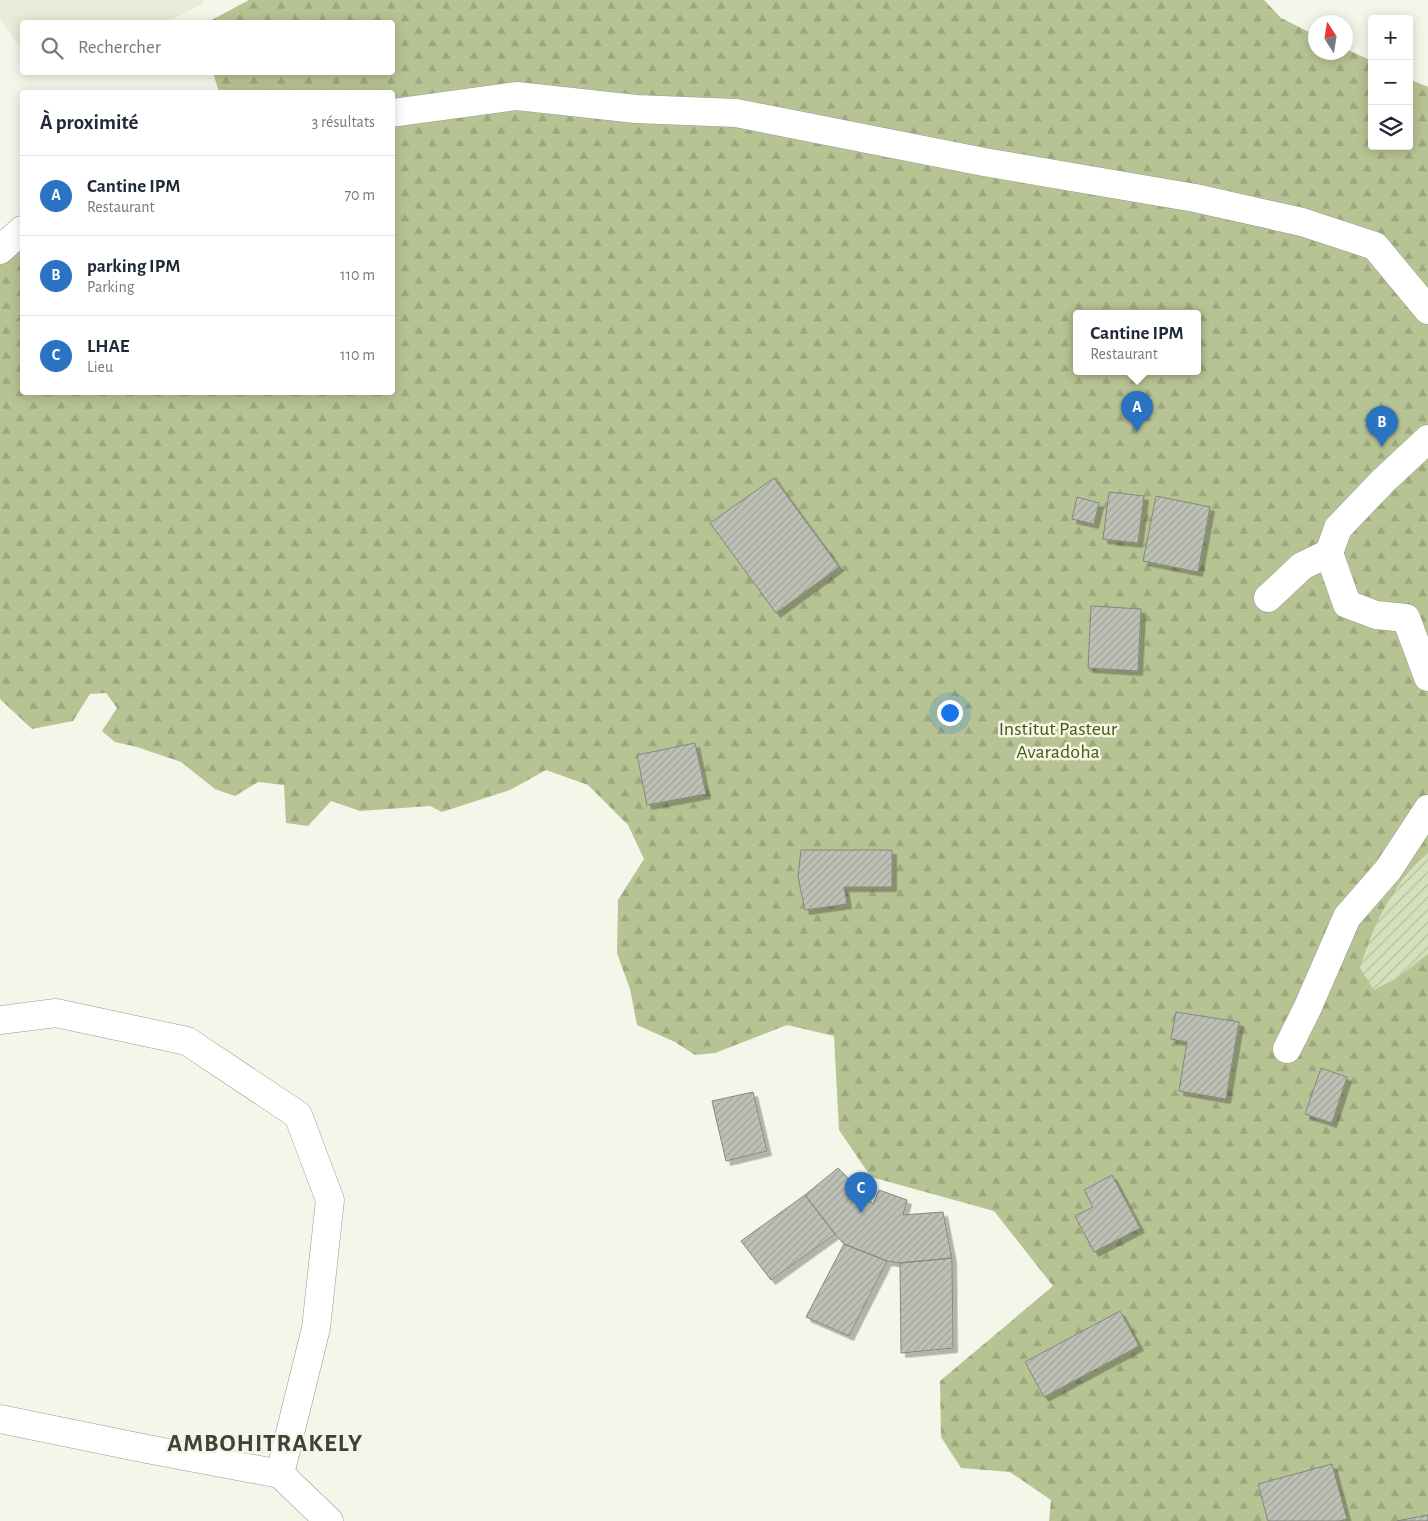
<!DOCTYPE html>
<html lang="fr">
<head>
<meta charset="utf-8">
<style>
  :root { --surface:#fff; --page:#f2f2f3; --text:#1f2937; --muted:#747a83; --line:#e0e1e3; --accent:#2a72c2 }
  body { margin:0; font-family:"Alegreya Sans",sans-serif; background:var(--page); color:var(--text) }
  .controls { position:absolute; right:15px; top:15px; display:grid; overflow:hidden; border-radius:5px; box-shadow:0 2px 12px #0003 }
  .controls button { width:45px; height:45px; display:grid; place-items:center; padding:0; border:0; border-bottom:1px solid var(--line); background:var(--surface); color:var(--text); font:25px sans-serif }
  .compass { position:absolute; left:1308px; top:15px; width:45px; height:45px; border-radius:50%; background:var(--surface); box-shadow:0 2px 12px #0003; rotate:348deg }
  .you { position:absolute; left:949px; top:712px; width:18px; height:18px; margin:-12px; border:4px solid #fff; border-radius:50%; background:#1a73e8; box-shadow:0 0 0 8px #1a73e833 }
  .badge { display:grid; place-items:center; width:32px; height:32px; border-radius:50%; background:var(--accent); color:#fff; font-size:16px; font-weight:700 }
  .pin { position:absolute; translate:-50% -41px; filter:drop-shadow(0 1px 2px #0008) }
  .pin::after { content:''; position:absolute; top:26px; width:18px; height:15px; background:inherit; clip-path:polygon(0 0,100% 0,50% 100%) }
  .popup { position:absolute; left:1073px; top:310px; width:128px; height:65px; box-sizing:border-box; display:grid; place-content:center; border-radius:5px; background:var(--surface); filter:drop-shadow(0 1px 4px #0005); font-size:16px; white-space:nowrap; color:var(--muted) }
  .popup b { font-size:19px; color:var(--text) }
  .popup::after { content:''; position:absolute; left:50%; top:100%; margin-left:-10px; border:10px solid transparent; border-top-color:var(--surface) }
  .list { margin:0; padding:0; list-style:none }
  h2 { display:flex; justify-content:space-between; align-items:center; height:65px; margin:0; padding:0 20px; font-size:21px }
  h2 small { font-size:16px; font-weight:400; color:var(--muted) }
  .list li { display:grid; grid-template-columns:32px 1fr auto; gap:15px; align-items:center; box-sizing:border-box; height:80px; padding:0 20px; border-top:1px solid var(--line) }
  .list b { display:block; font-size:19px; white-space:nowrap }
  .list p { margin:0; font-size:16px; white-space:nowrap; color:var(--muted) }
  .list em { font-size:16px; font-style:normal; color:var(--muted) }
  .icon { flex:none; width:28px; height:28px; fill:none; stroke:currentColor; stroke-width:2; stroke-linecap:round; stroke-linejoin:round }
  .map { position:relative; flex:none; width:1428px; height:1521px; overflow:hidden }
  .search { position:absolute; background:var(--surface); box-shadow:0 2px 12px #0003; left:20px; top:20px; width:375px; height:55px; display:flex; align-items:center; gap:12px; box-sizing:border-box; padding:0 18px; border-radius:5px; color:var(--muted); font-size:19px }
  .panel { position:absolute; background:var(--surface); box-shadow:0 2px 12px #0003; left:20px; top:90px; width:375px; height:305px; border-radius:5px }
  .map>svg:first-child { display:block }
</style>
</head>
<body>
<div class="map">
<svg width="1428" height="1521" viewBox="0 0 1428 1521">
  <defs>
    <pattern id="forest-firs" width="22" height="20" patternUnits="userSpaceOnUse" patternTransform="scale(1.25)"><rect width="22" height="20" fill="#b8c393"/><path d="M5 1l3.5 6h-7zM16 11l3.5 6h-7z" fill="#9da77e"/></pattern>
    <pattern id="garden-furrows" width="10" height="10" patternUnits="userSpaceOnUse" patternTransform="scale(1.25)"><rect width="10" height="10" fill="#d6dfbb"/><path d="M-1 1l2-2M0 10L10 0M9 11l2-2" fill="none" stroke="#b7bea0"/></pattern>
    <pattern id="building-hatch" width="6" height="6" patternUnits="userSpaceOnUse" patternTransform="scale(1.25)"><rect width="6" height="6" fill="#bdc0b4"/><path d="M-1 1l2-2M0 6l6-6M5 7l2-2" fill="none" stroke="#a2a49a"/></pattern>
    <filter id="shadow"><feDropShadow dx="4.5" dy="4.5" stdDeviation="0" flood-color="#0004"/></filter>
  </defs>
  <rect width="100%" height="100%" fill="#f3f6e9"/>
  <!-- built -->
  <path fill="#e7ecd8" d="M 0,0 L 203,0 L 204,3 L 166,22 L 22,22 L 22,50 L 0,19 Z"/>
  <!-- forest -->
  <path fill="url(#forest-firs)" fill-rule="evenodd" d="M 249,0 L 1264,0 L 1281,18 L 1315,35 L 1316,52 L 1346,52 L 1346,49 L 1372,61 L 1372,146 L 1409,146 L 1409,79 L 1428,87 L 1428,1521 L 1049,1521 L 1051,1500 L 1010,1472 L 961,1468 L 941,1437 L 940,1381 L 1053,1286 L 994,1211 L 871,1177 L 839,1130 L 834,1036 L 787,1025 L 715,1053 L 695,1055 L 675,1042 L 637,1025 L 630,989 L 617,953 L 618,900 L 644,859 L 628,825 L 588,785 L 546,770 L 510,790 L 442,812 L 430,806 L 360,811 L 331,801 L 308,826 L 286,823 L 284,785 L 258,782 L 235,796 L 215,789 L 181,762 L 137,747 L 115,742 L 102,731 L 117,708 L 106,693 L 90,694 L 73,721 L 32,729 L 0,699 L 0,244 L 22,229 L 22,392 L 392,392 L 392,92 L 219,92 L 213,73 L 392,72 L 392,22 L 208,22 ZM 1077,313 L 1197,313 L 1197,371 L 1077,371 Z"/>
  <!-- garden -->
  <path fill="url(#garden-furrows)" d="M 1428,853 L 1428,954 L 1397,978 L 1374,990 L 1360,968 C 1373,925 1393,882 1428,853 Z"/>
  <!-- building -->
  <path fill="url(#building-hatch)" stroke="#84877c" filter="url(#shadow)" d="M 774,478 L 839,567 L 776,613 L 710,523 Z
    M 1109,492 L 1144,496 L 1138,543 L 1103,539 Z
    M 1156,496 L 1210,507 L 1198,572 L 1143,561 Z
    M 1077,497 L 1099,503 L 1094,524 L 1072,519 Z
    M 1091,606 L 1141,609 L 1138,671 L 1088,668 Z
    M 695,743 L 706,794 L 647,805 L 637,755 Z
    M 801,850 L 892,850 L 892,887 L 844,887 L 847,904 L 805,910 L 798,877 Z
    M 1176,1012 L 1239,1022 L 1226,1099 L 1179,1091 L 1187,1042 L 1171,1039 Z
    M 1321,1068 L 1347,1077 L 1332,1123 L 1305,1114 Z
    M 753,1092 L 767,1151 L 726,1161 L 712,1101 Z
    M 838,1168 L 873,1204 L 879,1190 L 907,1200 L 903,1215 L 943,1212 L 952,1258 L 900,1263 L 887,1261 L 844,1244 L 835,1234 L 805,1195 Z
    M 1112,1175 L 1140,1228 L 1094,1252 L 1075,1216 L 1093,1207 L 1084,1190 Z
    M 805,1195 L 835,1234 L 771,1280 L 741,1241 Z
    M 844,1244 L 887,1261 L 849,1336 L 806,1317 Z
    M 952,1258 L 953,1348 L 901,1353 L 900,1263 Z
    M 1120,1311 L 1139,1346 L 1044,1397 L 1025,1362 Z
    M 1332,1464 L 1347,1519 L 1339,1521 L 1268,1521 L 1258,1484 Z
    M 1428,1515 L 1428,1521 L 1397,1521 Z"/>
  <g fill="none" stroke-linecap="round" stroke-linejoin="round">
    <!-- minor casing -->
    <g stroke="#979a8f" stroke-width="29">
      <path id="minor" d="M 392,113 L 517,96 L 636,109 L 736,113 L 984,162 L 1195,198 L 1302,222 L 1375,246 L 1428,310
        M 0,250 L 22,230
        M 1428,439 L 1383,481 L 1338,528 L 1329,553 L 1347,604 L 1376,615 L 1406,618 L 1428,677
        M 1268,598 L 1302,566 L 1329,553
        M 0,1020 L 56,1013 L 187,1041 L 298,1115 L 330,1200 L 316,1328 L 280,1474
        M 1287,1049 L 1307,1009 L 1347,917 L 1388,870 L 1428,809
        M 0,1419 L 147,1449 L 280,1474 L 329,1521"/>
    </g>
    <!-- minor -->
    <use href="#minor" stroke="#fff" stroke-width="28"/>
  </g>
  <g text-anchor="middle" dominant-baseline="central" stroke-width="5" stroke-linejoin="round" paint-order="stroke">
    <!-- park labels -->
    <g font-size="20" fill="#4d580b" stroke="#f3f6e9">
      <text x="1058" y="729">Institut Pasteur<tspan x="1058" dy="23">Avaradoha</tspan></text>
    </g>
    <!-- district labels -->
    <g font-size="25" font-weight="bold" letter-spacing="1" fill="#404238" stroke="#f3f6e9">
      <text x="265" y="1443">AMBOHITRAKELY</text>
    </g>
  </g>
</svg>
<div class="controls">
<button>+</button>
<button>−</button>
<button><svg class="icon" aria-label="layers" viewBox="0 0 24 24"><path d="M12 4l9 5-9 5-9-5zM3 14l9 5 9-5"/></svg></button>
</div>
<svg class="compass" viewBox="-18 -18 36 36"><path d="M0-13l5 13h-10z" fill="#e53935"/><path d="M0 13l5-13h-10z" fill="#747a83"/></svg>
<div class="you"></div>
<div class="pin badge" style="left:1137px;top:432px">A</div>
<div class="popup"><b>Cantine IPM</b>Restaurant</div>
<div class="pin badge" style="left:1382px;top:447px">B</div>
<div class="pin badge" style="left:861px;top:1213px">C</div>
<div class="search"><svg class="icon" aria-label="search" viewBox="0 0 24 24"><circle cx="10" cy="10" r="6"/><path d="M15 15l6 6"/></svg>Rechercher</div>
<section class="panel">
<h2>À proximité<small>3 résultats</small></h2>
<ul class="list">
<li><span class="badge">A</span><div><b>Cantine IPM</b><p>Restaurant</p></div><em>70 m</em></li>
<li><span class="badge">B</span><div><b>parking IPM</b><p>Parking</p></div><em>110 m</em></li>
<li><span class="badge">C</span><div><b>LHAE</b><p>Lieu</p></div><em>110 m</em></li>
</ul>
</section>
</div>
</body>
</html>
